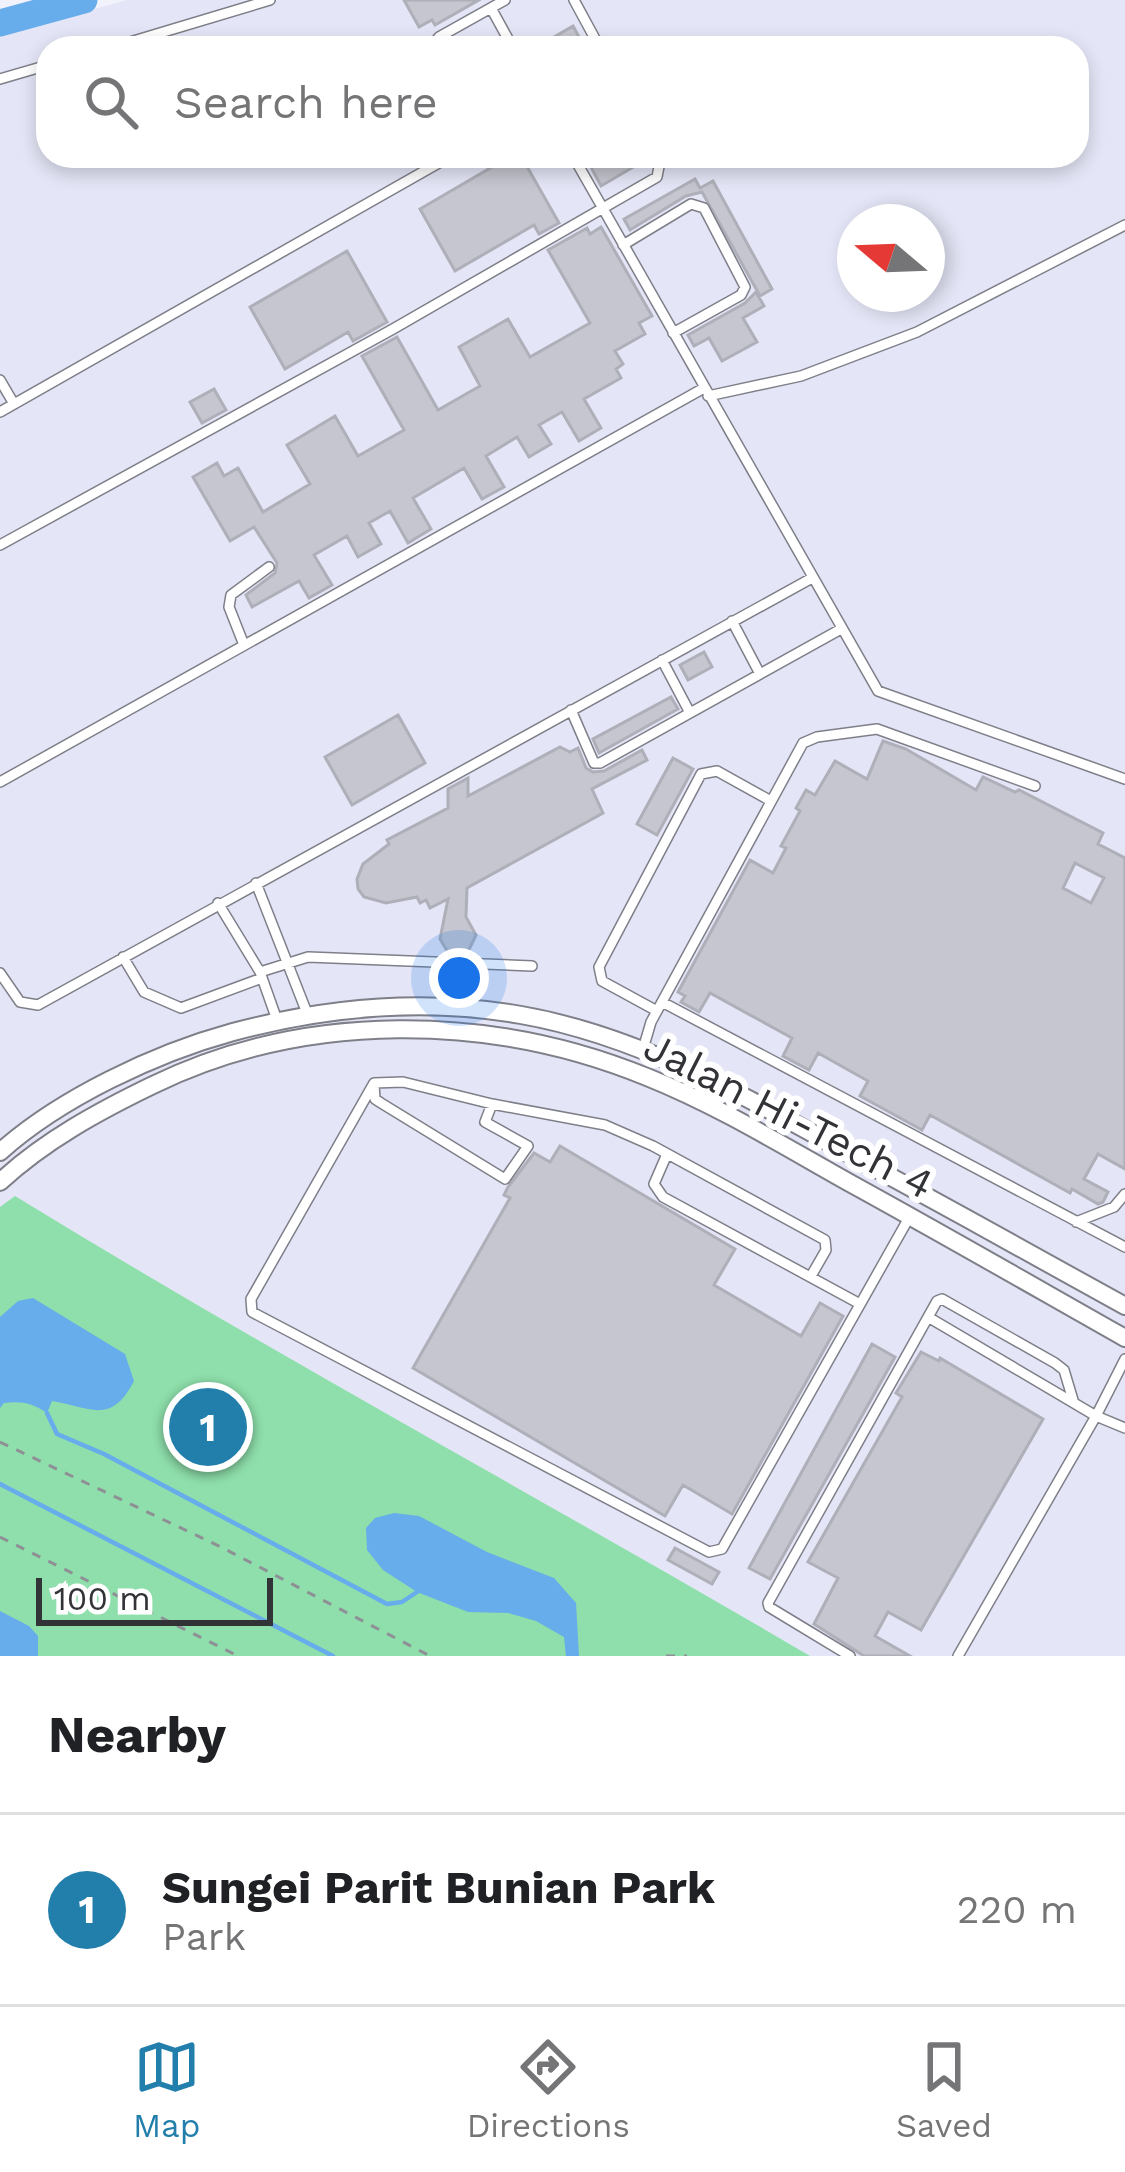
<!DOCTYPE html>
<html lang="en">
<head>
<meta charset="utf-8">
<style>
  :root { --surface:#fff; --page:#f6f6f6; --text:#202124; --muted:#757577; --line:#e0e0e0; --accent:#227eab }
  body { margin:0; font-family:"Work Sans",sans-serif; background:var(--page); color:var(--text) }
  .compass { position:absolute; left:837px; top:204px; width:108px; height:108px; border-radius:50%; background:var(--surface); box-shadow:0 6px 18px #0003; rotate:289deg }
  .scale { position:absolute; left:36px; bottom:30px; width:237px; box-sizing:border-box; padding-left:12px; border:6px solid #323336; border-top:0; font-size:33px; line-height:42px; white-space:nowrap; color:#323336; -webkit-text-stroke:9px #fff; paint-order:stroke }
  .you { position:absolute; left:459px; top:978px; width:42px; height:42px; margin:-30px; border:9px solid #fff; border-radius:50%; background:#1a73e8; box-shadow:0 0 0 18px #1a73e833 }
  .badge { display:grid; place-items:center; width:78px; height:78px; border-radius:50%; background:var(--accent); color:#fff; font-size:39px; font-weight:700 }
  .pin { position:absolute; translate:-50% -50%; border:6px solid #fff; box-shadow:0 3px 12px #0006 }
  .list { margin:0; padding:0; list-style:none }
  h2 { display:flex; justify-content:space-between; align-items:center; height:156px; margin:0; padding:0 48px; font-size:51px }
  h2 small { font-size:39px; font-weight:400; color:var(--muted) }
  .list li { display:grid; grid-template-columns:78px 1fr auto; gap:36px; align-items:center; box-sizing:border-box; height:192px; padding:0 48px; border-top:3px solid var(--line) }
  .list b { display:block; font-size:45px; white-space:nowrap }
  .list p { margin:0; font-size:39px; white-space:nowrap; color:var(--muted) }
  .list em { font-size:39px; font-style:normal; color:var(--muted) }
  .icon { flex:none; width:66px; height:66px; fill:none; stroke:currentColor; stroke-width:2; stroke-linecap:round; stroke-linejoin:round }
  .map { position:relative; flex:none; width:1125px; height:1656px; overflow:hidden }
  .search { position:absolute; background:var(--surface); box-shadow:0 6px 18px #0003; left:36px; right:36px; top:36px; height:132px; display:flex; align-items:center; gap:30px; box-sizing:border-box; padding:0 42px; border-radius:36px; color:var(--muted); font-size:45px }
  .sheet { height:348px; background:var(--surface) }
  nav { display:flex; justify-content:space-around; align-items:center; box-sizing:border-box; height:168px; border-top:3px solid var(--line); background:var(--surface); font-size:33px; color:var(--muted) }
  nav a { display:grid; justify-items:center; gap:6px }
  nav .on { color:var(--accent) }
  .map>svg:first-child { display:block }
</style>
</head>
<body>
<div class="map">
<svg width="1125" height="1656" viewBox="0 0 1125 1656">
  <rect width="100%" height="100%" fill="#f1f2fc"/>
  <!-- built -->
  <path fill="#e4e6f7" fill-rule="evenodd" d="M 127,0 L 1125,0 L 1125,1656 L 0,1656 L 0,35 ZM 48,48 L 1077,48 L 1077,156 L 48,156 ZM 855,222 L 927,222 L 927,294 L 855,294 Z"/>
  <!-- green -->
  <path fill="#8edfab" d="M 15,1196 C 276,1356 546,1501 810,1656 L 0,1656 L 0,1207 Z"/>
  <!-- water -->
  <path fill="#67aceb" d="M 33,1298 L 125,1354 L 134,1381 C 111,1426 90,1407 52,1401 L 47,1413 C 32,1403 22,1401 4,1403 L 0,1408 L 0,1317 L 18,1301 Z
    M 394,1513 L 419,1516 L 487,1552 L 554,1578 L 576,1603 L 579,1656 L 566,1656 L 564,1637 L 536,1621 L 508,1613 L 468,1612 L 417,1592 L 383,1570 L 367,1550 L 366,1528 L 375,1518 Z
    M 0,1611 L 29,1626 L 38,1636 L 38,1656 L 0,1656 Z"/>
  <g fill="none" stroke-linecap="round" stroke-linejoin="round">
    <!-- stream -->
    <path stroke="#67aceb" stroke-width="4.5" d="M 47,1413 L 57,1434 L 104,1454 L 387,1604 L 402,1602 L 417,1592
      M 0,1484 L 333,1656"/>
    <!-- river -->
    <path stroke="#67aceb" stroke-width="27" d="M 0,23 L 84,0"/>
  </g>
  <!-- building -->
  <path fill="#c5c6cf" stroke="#aeafb8" stroke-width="3" fill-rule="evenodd" d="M 404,0 L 479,0 L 435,25 L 432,20 L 419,27 Z
    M 573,26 L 585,48 L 535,48 Z
    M 511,156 L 521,156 L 559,223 L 539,234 L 534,225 L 455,271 L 420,209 Z
    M 585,156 L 652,156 L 601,186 Z
    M 695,179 L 700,188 L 713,181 L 772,289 L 760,296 L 702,192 L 686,196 L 630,230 L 624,219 Z
    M 601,227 L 652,316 L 639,323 L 645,334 L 615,351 L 623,364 L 616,369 L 621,378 L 584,399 L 601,428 L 579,441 L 562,412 L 539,425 L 551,444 L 529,457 L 517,437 L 486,456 L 504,487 L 482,499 L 464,468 L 413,498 L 431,529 L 408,543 L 390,511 L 369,523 L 381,544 L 358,557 L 347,536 L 314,555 L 332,585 L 309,598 L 299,581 L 252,607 L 246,595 L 275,573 L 277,563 L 254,527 L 230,541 L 193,477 L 217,463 L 224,476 L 238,468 L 263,512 L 310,484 L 287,445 L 335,416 L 358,456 L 404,430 L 362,356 L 397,337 L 438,410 L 480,386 L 459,347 L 508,319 L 530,357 L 590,323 L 548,250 L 587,228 L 590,234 Z
    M 347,251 L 387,322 L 353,341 L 348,332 L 285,369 L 250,307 Z
    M 756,292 L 764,306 L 743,318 L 757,342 L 722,361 L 709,338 L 694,346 L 688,335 L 745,303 Z
    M 214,389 L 226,410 L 202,423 L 190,402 Z
    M 704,652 L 712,667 L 688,680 L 680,665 Z
    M 671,697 L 678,709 L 599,753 L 593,739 Z
    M 398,715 L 425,763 L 352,805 L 325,757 Z
    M 883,741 L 906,749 L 976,790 L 983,777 L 1015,792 L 1019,790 L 1103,833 L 1098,844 L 1125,858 L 1125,1169 L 1098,1154 L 1084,1179 L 1108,1192 L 1103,1202 L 1098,1204 L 1072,1189 L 1070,1193 L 930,1115 L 922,1130 L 860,1096 L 868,1081 L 818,1053 L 809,1070 L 783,1056 L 792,1038 L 710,993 L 699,1012 L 681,1002 L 685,996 L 678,992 L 750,860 L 773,873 L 786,848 L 781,846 L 800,811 L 796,808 L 806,790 L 815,795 L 835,761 L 867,779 ZM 1075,863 L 1104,878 L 1091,903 L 1063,888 Z
    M 560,747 L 570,752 L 578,748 L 586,768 L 593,772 L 604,771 L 642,750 L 647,760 L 592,789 L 603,813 L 467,888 L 466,917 L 476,935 L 467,954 L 449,954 L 440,939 L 448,899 L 430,908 L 426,900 L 420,903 L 417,897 L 386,903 L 364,897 L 358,889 L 357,879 L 363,864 L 389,844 L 387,840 L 448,808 L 448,789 L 468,778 L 468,796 Z
    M 673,758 L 693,769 L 657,835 L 637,824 Z
    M 560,1146 L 735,1249 L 714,1285 L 801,1336 L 820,1303 L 843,1316 L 732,1514 L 683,1485 L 665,1516 L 413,1368 L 510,1198 L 504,1195 L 508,1187 L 534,1153 L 550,1162 Z
    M 872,1344 L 895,1357 L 770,1579 L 749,1568 Z
    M 921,1352 L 939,1361 L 940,1358 L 1043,1419 L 921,1630 L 888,1612 L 875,1636 L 910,1656 L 864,1656 L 814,1624 L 838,1578 L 808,1562 L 902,1397 L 896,1393 Z
    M 675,1548 L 719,1572 L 712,1584 L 668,1560 Z"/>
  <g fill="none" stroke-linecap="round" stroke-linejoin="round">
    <!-- lane casing -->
    <g stroke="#7e7f88" stroke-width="12">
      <path id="lane" d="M 574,0 L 600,48
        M 491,8 L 513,48
        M 110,48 L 270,0
        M 430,48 L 439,37 L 505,0
        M 0,79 L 48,65
        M 573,156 L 878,691 L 1125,779
        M 623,245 L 691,204 L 704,208 L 745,287 L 741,295 L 673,333
        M 0,380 L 14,404
        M 708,396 L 801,376 L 917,332 L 1125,225
        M 0,412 L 451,156
        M 0,545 L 393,329 L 657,177 L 661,156
        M 732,621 L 760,674
        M 244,645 L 229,607 L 231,595 L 269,567
        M 662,660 L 690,713
        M 571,710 L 594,763 L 600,763 L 841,629
        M 0,782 L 704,388
        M 256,883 L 307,1013
        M 218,903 L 260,972 L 277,1020
        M 123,957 L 144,992 L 181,1008 L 262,978
        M 260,972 L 308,957 L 532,966
        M 0,973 L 20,1002 L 38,1005 L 812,578
        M 662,1002 L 1125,1247
        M 657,1011 L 602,981 L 599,967 L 701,774 L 717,771 L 771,801
        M 643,1049 L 651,1022 L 803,743 L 817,737 L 877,729 L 1035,786
        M 374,1083 L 251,1299 L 252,1312 L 709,1552 L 722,1549 L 910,1216
        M 374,1083 L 403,1082 L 492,1104 L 605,1125 L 653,1146 L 825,1240 L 826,1250 L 811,1276
        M 374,1084 L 375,1099 L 381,1103 L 505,1179 L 528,1146 L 485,1122 L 492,1104
        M 667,1154 L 654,1184 L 663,1197 L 860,1304
        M 1076,1222 L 1114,1207 L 1125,1194
        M 928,1317 L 1096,1416 L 1125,1428
        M 850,1656 L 769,1607 L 768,1603 L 937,1301 L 942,1299 L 1055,1363 L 1064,1370 L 1073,1400
        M 958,1656 L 1096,1416 L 1125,1359"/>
    </g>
    <!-- street casing -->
    <g stroke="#7e7f88" stroke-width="20">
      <path id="street" d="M 0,1152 C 60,1098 156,1053 233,1032 C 327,1007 424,998 521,1015 C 642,1036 756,1102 862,1161 C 950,1209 1037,1257 1125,1306
        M 0,1182 C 44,1141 99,1111 153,1085 C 305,1011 491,1013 647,1077 C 717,1105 782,1145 848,1182 C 941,1233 1033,1286 1125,1338"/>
    </g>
    <!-- path -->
    <path stroke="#8f9096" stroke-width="3" stroke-dasharray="9 9" stroke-linecap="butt" d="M 0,1442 L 221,1547 L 430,1656
      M 0,1537 L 238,1656
      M 666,1656 L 687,1656"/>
    <!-- lane -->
    <use href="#lane" stroke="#fff" stroke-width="9"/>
    <!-- street -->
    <use href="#street" stroke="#fff" stroke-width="16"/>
  </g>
  <g text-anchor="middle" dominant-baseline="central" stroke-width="12" stroke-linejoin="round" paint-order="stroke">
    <!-- street labels -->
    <g font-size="42" fill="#323336" stroke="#fff">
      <text transform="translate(789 1115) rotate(27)">Jalan Hi-Tech 4</text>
    </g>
  </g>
</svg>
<svg class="compass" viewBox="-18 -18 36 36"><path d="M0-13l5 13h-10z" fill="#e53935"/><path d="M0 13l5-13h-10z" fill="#757577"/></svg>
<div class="scale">100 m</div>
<div class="you"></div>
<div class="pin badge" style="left:208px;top:1427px">1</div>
<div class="search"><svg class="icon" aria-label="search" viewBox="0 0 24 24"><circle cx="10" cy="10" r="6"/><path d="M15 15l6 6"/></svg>Search here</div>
</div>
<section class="sheet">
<h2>Nearby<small></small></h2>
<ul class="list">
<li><span class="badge">1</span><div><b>Sungei Parit Bunian Park</b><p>Park</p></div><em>220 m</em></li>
</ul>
</section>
<nav>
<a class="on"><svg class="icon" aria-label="map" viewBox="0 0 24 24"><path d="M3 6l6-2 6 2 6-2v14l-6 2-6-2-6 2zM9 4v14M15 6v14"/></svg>Map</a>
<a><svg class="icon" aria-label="directions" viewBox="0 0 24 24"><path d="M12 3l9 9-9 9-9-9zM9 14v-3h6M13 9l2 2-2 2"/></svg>Directions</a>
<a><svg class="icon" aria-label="saved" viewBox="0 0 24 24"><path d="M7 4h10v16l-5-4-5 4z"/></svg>Saved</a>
</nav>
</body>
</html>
